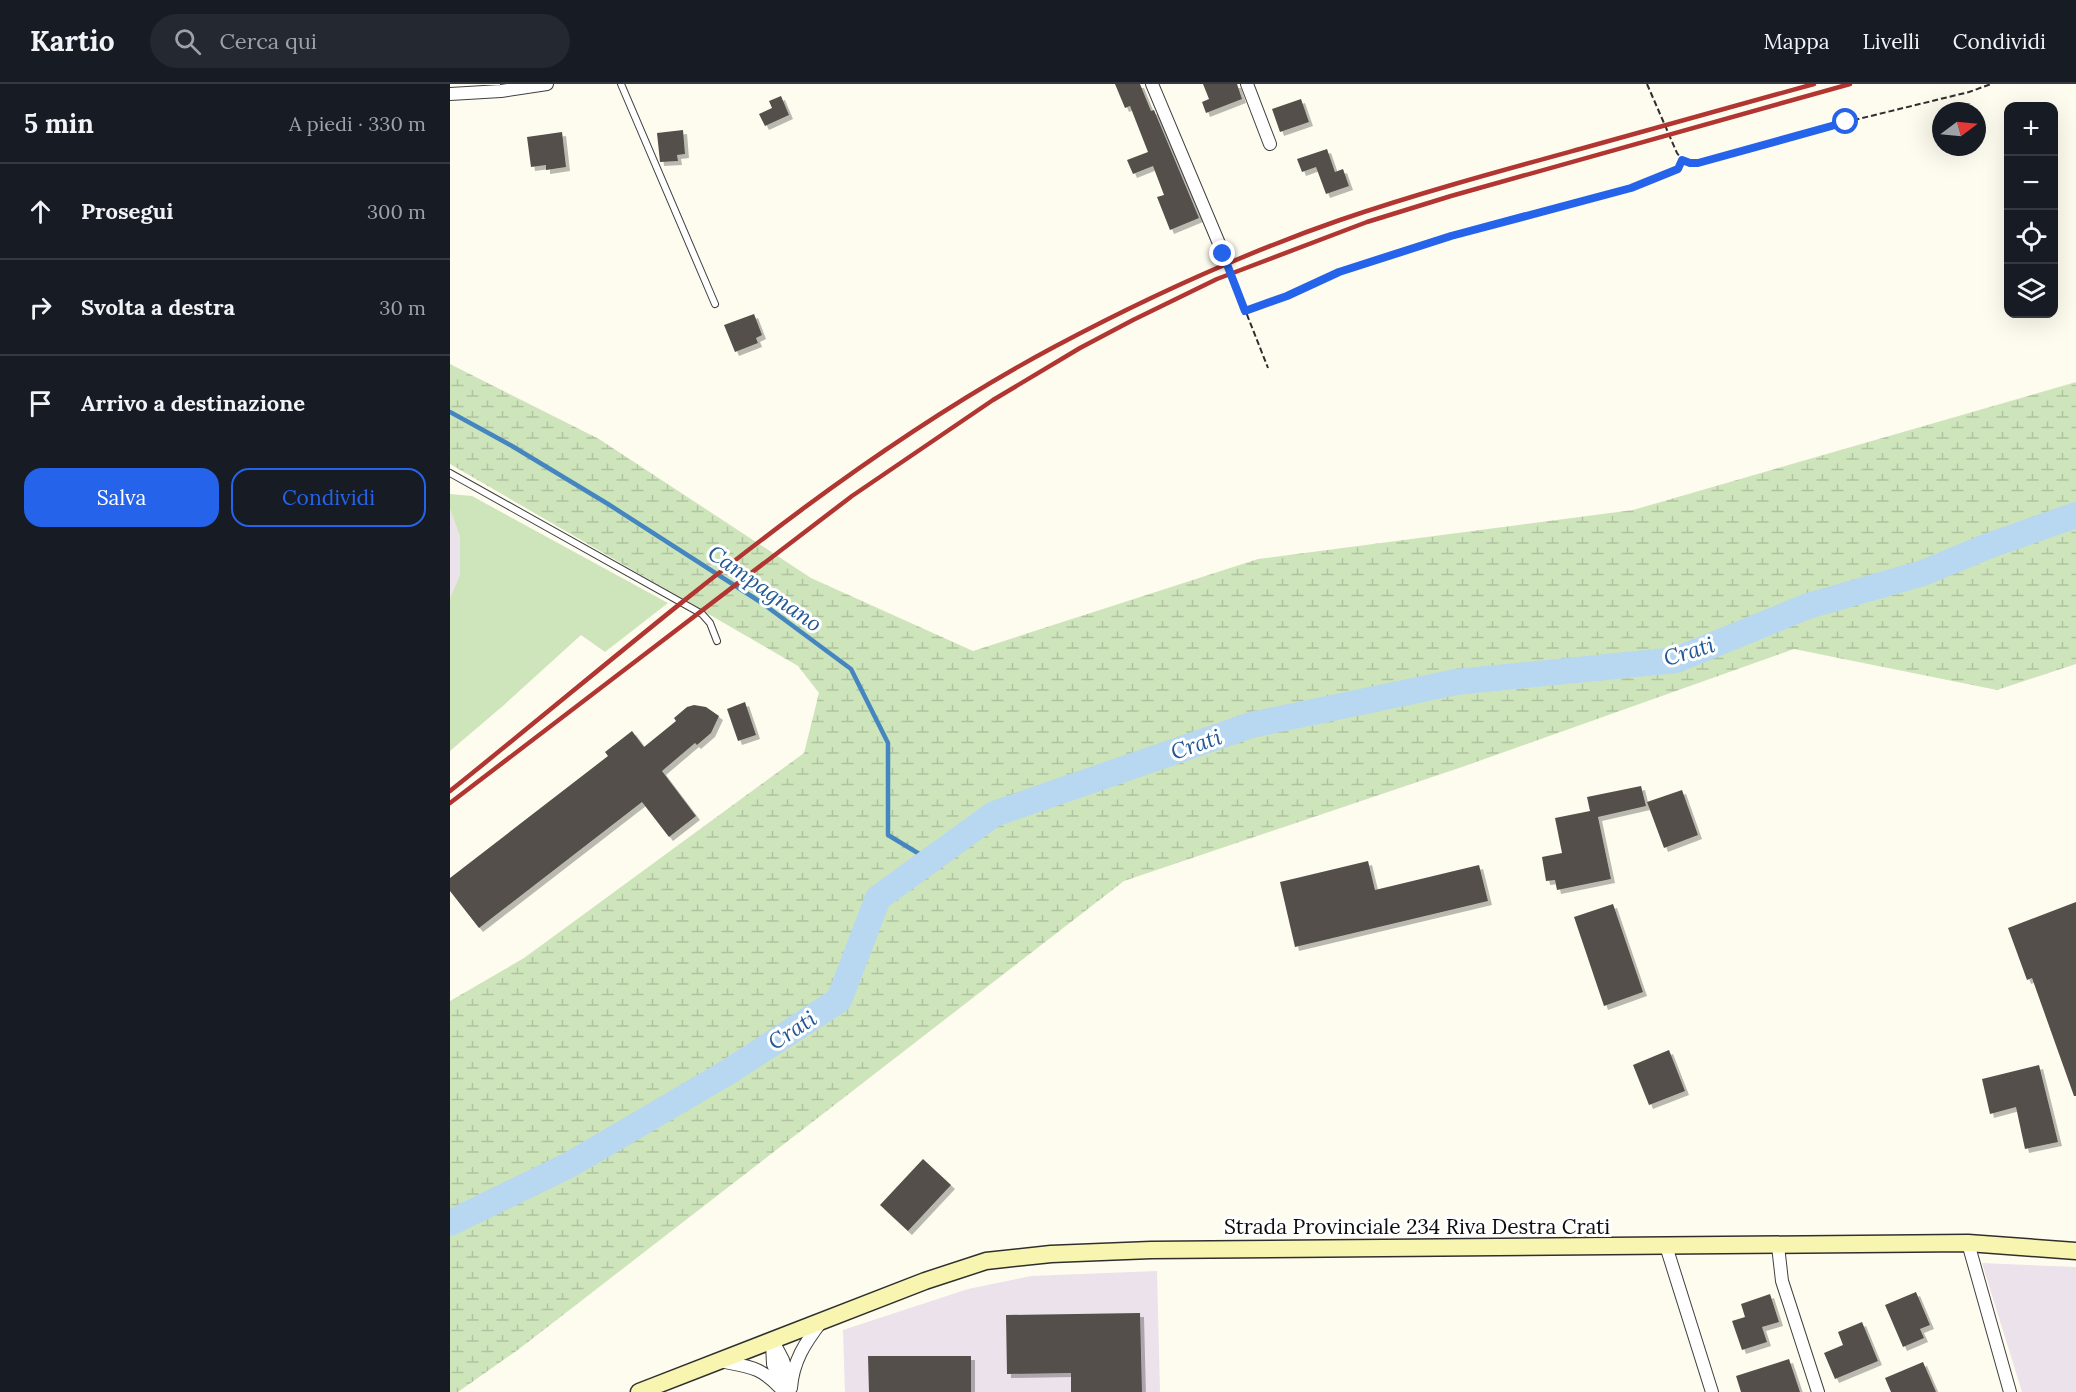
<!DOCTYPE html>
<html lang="it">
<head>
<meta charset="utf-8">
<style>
  :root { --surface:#171b24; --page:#242831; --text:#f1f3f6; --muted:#9ea1a6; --line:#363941; --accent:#2563eb }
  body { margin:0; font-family:Lora,serif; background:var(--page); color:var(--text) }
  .controls { position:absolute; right:18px; top:18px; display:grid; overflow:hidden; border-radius:12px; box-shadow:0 6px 24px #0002 }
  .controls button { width:54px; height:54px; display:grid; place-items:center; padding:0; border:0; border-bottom:2px solid var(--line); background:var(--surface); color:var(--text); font:30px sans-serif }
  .compass { position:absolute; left:1482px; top:18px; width:54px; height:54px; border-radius:50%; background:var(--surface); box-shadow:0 6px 24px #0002; rotate:74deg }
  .stop { position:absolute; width:18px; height:18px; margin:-14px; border:4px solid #2563eb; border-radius:50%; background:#fff }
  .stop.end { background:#2563eb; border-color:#fff; box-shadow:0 2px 6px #0008 }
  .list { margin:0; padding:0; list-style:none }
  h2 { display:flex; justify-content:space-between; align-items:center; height:78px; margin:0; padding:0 24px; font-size:26px }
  h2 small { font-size:20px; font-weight:400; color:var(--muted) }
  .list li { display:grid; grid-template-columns:39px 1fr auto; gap:18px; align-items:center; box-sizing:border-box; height:96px; padding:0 24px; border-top:2px solid var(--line) }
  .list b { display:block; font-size:22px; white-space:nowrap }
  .list em { font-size:20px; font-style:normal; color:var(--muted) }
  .actions { display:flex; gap:12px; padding:18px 24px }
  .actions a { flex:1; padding:14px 0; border:2px solid var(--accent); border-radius:18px; text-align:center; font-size:21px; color:var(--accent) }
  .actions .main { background:var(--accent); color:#fff }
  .icon { flex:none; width:33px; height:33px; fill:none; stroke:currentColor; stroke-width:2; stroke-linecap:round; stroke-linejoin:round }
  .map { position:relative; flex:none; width:1626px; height:1308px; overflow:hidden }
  header { display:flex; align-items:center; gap:36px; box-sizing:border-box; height:84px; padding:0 30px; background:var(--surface); border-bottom:2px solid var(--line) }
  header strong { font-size:28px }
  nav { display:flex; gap:33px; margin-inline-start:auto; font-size:21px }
  .search { width:420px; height:54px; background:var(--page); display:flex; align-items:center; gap:15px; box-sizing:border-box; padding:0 21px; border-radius:33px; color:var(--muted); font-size:22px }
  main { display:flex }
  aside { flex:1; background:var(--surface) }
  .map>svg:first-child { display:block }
</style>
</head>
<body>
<header>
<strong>Kartio</strong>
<div class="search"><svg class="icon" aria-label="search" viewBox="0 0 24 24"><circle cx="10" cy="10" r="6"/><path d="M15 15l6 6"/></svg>Cerca qui</div>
<nav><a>Mappa</a><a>Livelli</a><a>Condividi</a></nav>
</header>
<main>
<aside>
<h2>5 min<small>A piedi · 330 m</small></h2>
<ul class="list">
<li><svg class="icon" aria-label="ahead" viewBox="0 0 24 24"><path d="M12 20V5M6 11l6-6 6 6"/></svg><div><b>Prosegui</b></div><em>300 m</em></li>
<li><svg class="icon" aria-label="right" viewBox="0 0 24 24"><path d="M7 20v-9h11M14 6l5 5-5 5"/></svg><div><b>Svolta a destra</b></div><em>30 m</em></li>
<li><svg class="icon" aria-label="arrive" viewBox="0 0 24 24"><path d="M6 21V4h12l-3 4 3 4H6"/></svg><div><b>Arrivo a destinazione</b></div></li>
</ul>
<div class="actions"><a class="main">Salva</a><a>Condividi</a></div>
</aside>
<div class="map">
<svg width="1626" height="1308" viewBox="0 0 1626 1308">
  <defs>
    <pattern id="wetland-marsh" width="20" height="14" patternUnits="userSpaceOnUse" patternTransform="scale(1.5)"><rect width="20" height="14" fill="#cee5bb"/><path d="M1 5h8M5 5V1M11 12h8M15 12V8" fill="none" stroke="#b0c3a0"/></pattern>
    <filter id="shadow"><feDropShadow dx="4" dy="4" stdDeviation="0" flood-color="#0004"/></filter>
  </defs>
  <rect width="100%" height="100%" fill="#fefcef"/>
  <!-- industrial -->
  <path fill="#ebe2eb" d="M 0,425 L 10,453 L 10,491 L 0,514 Z
    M 1532,1179 L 1626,1183 L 1626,1308 L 1572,1308 Z
    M 707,1187 L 710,1308 L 395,1308 L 393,1246 L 518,1205 L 581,1192 Z"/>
  <!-- green -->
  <path fill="#cee5bb" d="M 0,410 L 22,412 L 218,519 L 155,568 L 131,551 L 54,621 L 0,667 L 0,514 L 10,491 L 10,453 L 0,425 Z"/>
  <!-- wetland -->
  <path fill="url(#wetland-marsh)" d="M 0,280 L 149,355 L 361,494 L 523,567 L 808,475 L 1183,426 L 1626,298 L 1626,580 L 1547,606 L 1344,565 L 1012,683 L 674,797 L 69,1265 L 8,1308 L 0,1308 L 0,917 L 74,874 L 354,669 L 369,609 L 348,582 L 0,380 Z"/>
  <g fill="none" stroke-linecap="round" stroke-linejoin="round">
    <!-- stream -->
    <path stroke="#4586c1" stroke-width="4.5" d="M 0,328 L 62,362 L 158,420 L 312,519 L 401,585 L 438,659 L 438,751 L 471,771 L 500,762"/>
    <!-- river -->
    <path stroke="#b8d7f1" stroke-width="26" d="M 0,1139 L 121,1080 L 278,988 L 389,916 L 428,814 L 544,730 L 801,641 L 1006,598 L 1226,576 L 1358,522 L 1473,489 L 1538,462 L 1626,431"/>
  </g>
  <!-- building -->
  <path fill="#554f4b" filter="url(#shadow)" d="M 665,0 L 690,0 L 701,27 L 704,26 L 749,134 L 720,146 L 707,113 L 714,111 L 703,82 L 683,90 L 677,76 L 698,68 L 680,22 L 675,24 Z
    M 753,0 L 787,0 L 792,15 L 756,29 L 752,18 L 759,15 Z
    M 331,12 L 339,31 L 315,42 L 309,30 L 322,24 L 319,17 Z
    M 851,15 L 859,38 L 830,48 L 822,25 Z
    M 233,46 L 235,70 L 227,71 L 228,77 L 210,78 L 207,49 Z
    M 112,48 L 116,83 L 96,86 L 96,81 L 81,83 L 77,53 Z
    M 877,65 L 885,88 L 893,85 L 899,102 L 876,110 L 866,83 L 852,88 L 847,75 Z
    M 304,230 L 312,251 L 306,254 L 308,259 L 285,268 L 274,241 Z
    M 295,618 L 306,651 L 288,657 L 277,625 Z
    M 244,621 L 256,623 L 269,632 L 261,649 L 247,661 L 245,659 L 212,687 L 246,732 L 219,753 L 192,718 L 29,844 L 0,807 L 0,794 L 158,672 L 155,668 L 182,647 L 194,663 L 226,637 L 224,634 L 237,623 Z
    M 1191,702 L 1196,722 L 1148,733 L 1161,795 L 1107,806 L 1105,796 L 1096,797 L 1092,773 L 1112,769 L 1105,734 L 1140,727 L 1137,713 Z
    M 1232,706 L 1248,751 L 1214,764 L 1197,718 Z
    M 918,777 L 925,806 L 1029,781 L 1038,817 L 845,863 L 830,798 Z
    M 1626,818 L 1626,1012 L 1624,1012 L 1582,894 L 1577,896 L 1558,844 Z
    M 1163,820 L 1193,908 L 1154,922 L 1124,833 Z
    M 1219,966 L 1235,1007 L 1199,1021 L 1183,981 Z
    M 1589,981 L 1608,1058 L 1575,1065 L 1566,1023 L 1540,1030 L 1532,995 Z
    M 473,1075 L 501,1101 L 458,1147 L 430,1121 Z
    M 1466,1208 L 1480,1241 L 1470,1245 L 1474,1254 L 1453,1263 L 1435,1221 Z
    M 1320,1210 L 1329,1238 L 1312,1243 L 1317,1258 L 1292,1266 L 1282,1237 L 1295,1233 L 1291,1220 Z
    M 690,1229 L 692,1308 L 621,1308 L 621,1289 L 557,1290 L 556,1231 Z
    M 1412,1238 L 1428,1277 L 1385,1295 L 1374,1269 L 1393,1261 L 1388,1248 Z
    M 418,1272 L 521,1272 L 521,1308 L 419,1308 Z
    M 1339,1275 L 1350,1308 L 1291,1308 L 1286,1292 Z
    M 1473,1278 L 1486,1308 L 1441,1308 L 1435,1294 Z"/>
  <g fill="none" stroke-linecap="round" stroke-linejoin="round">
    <!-- lane casing -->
    <g stroke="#404040" stroke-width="8">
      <path id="lane" d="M 171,0 L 265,220
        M 0,389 L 252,530 L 260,539 L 267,557"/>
    </g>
    <!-- street casing -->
    <g stroke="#404040" stroke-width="14">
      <path id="street" d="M 702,0 L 773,169
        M 797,0 L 820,60
        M 0,10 L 51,7 L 97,0
        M 1518,1159 L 1560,1308
        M 1216,1162 L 1262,1308
        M 1328,1162 L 1332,1197 L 1368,1308
        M 322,1255 L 333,1276 L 340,1298
        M 322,1260 L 323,1280 L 331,1301
        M 269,1277 C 300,1283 311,1282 333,1307
        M 341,1304 C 343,1277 355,1259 371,1238"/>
    </g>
    <!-- secondary casing -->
    <g stroke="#2f2f2f" stroke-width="19">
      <path id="secondary" d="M 189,1308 L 475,1197 L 536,1177 L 601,1170 L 701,1166 L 1518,1159 L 1626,1167"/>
    </g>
    <!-- path -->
    <path stroke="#2f2f2f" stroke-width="2" stroke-dasharray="6 3" stroke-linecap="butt" d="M 1197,0 L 1227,69 C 1233,77 1237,79 1248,79 L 1396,38 L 1519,8 L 1541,0
      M 777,180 L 818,284
      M 795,227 L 837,211 L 889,187 L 1001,152 L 1181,104 L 1228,85 L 1232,76"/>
    <!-- lane -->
    <use href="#lane" stroke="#fff" stroke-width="6"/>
    <!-- street -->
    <use href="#street" stroke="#fff" stroke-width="12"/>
    <!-- secondary -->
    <use href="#secondary" stroke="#f8f5b0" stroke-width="16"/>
    <!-- rail -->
    <path stroke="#b13531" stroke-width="4.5" d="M 0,707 C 195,551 383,381 604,263 C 696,214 792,170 890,136 C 969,109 1050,87 1130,65 C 1208,44 1286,22 1364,0
      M 0,719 L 402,412 L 543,316 L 630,264 L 683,236 L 767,195 L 917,138 L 1001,112 L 1400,0"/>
  </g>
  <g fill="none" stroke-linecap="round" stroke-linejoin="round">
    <!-- route -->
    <path stroke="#2563eb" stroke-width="8" d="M 773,170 L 795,227 L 837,212 L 889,188 L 1001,152 L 1181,104 L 1228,85 L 1232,76 L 1240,79 L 1248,79 L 1396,38"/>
  </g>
  <g text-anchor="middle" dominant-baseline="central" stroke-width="6" stroke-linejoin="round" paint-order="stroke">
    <!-- street labels -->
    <g font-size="21" fill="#0d0d0d" stroke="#fff">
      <text x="967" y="1142">Strada Provinciale 234 Riva Destra Crati</text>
    </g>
    <!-- water labels -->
    <g font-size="22" font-style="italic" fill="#225994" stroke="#fff">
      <text transform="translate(315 504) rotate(35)">Campagnano</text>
      <text transform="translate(1239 567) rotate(-17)">Crati</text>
      <text transform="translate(746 660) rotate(-19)">Crati</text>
      <text transform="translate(342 946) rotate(-33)">Crati</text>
    </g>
  </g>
</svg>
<div class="controls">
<button>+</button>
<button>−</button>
<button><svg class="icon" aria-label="locate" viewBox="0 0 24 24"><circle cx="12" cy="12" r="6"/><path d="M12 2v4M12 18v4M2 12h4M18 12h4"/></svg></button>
<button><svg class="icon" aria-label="layers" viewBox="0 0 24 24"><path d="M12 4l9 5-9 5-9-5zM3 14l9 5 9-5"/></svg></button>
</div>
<svg class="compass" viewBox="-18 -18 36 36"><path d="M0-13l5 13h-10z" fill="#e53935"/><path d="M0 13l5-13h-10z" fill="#9ea1a6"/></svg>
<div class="stop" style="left:1396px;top:38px"></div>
<div class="stop end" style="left:773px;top:170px"></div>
</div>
</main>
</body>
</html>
